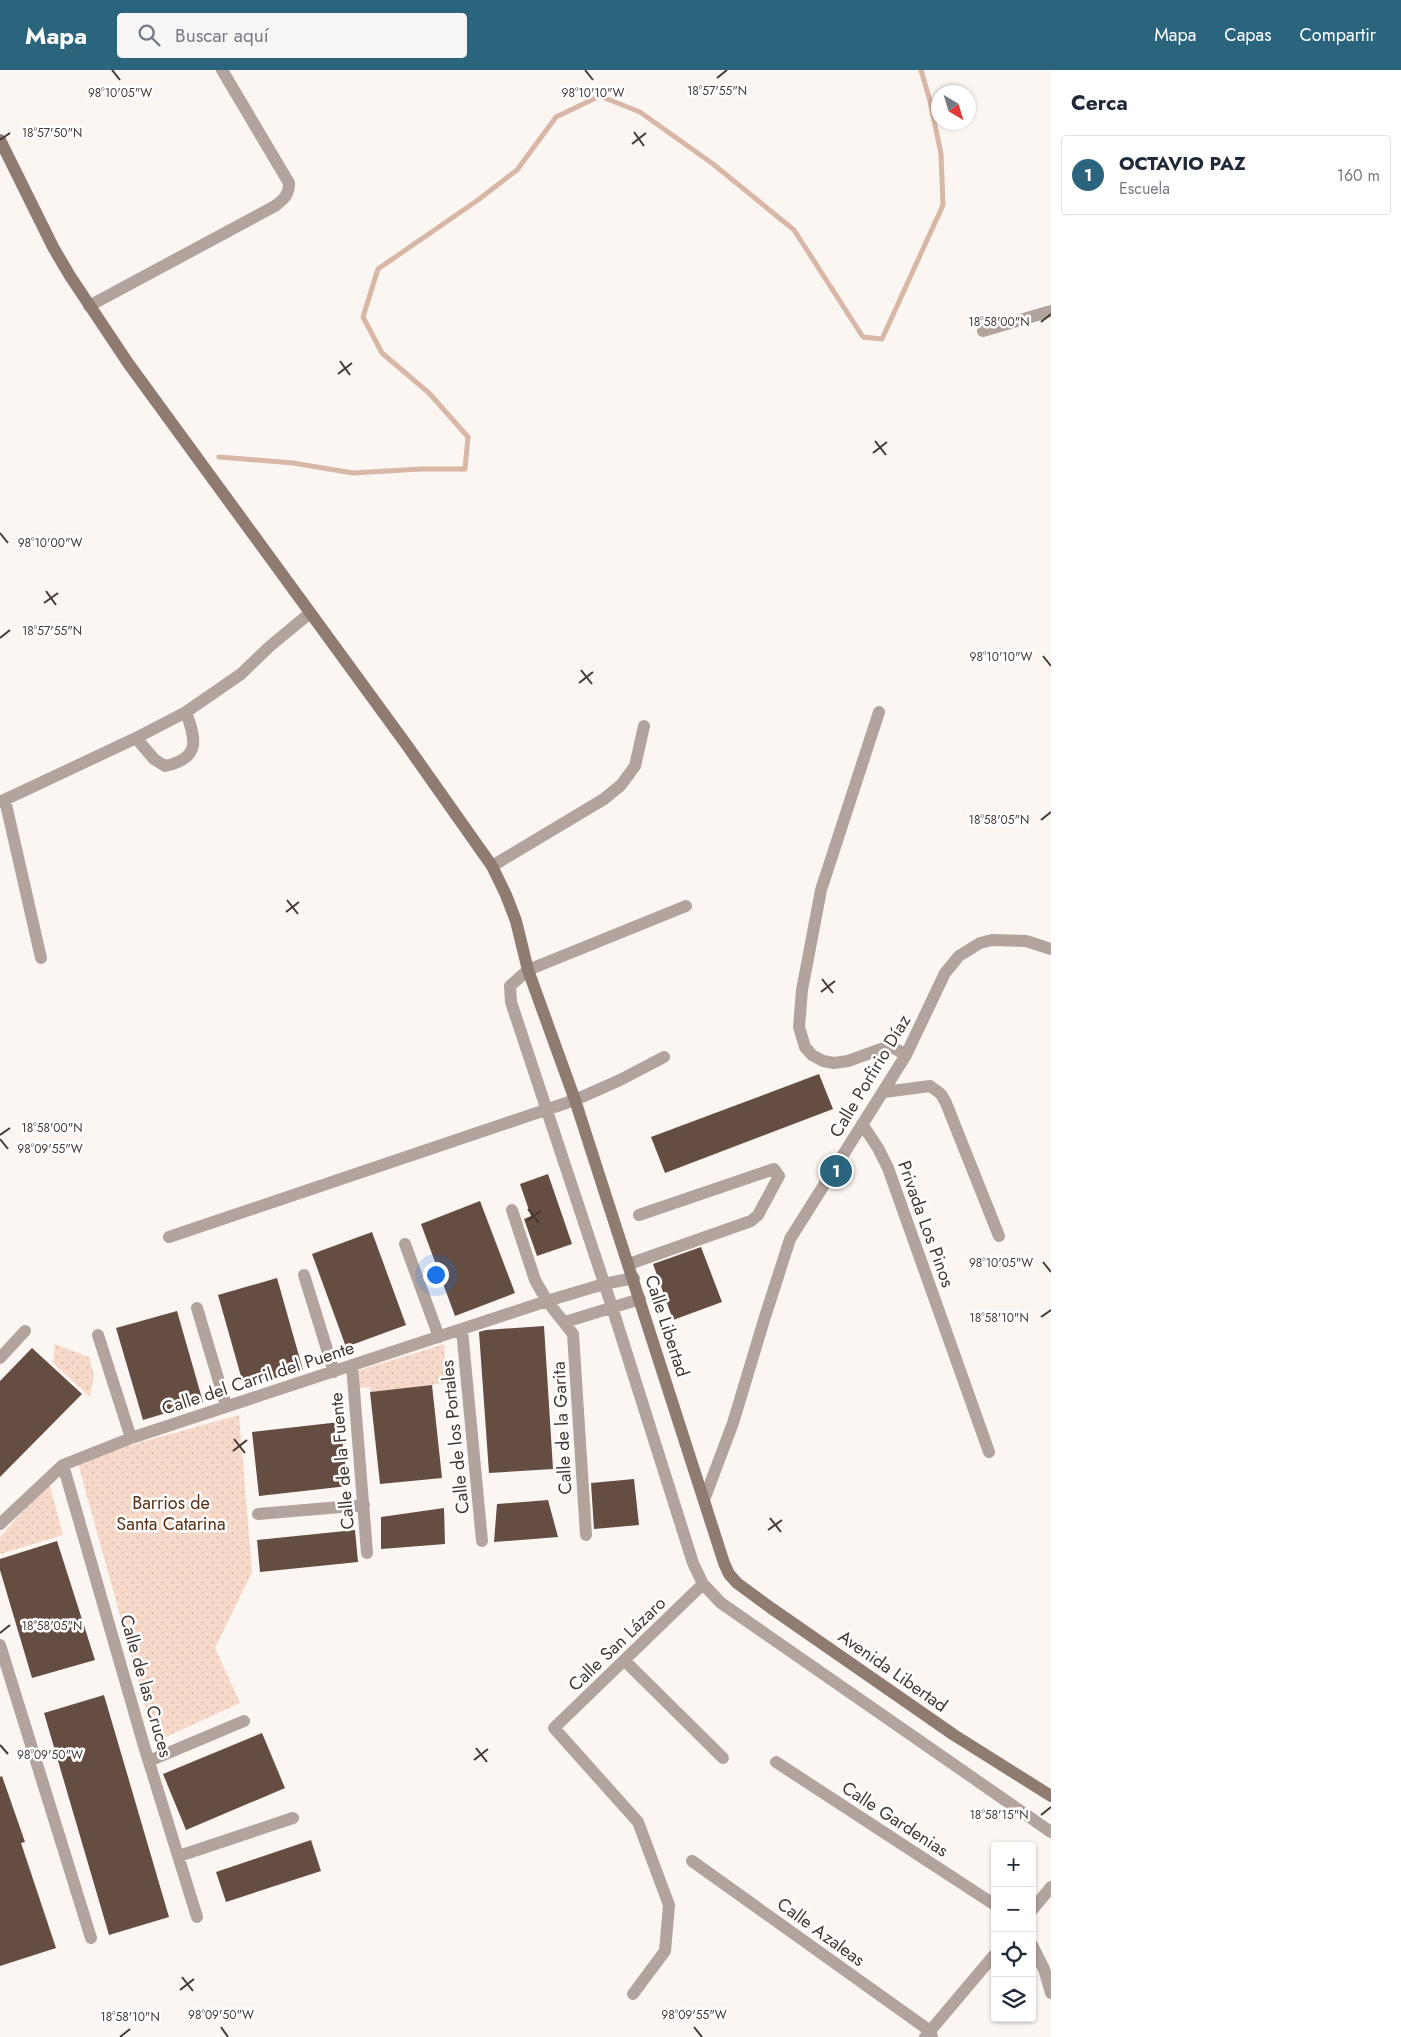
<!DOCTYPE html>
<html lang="es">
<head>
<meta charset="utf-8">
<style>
  :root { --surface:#fff; --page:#f6f6f7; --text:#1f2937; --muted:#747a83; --line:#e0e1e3; --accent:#2a647d }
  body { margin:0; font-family:Jost,sans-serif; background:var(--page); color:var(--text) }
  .controls { position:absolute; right:15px; bottom:15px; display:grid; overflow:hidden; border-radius:5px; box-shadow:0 1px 4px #0004 }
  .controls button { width:45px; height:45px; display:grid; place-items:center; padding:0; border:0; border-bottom:1px solid var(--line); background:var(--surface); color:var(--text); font:25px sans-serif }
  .compass { position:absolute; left:931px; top:15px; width:45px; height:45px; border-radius:50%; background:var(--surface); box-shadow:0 1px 4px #0004; rotate:142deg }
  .you { position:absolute; left:435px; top:1204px; width:18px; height:18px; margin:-12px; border:4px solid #fff; border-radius:50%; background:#1a73e8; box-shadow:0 0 0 8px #1a73e833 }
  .badge { display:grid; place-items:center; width:32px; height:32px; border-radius:50%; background:var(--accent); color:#fff; font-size:16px; font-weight:700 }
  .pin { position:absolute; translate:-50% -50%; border:2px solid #fff; box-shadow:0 1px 5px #0006 }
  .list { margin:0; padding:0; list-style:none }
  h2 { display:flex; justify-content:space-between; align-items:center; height:65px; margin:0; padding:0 20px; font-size:21px }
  h2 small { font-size:16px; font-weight:400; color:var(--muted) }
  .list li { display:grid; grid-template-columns:32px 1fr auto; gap:15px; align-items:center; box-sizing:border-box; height:80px; margin:0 10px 10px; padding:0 10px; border:1px solid var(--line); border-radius:5px }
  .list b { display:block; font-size:19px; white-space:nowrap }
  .list p { margin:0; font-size:16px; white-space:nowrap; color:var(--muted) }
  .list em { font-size:16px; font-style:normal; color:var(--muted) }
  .icon { flex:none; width:28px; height:28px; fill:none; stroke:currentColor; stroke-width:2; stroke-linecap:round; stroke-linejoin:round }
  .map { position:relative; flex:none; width:1051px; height:1967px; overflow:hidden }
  header { display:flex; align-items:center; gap:30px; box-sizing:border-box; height:70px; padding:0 25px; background:var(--accent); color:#fff }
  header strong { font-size:24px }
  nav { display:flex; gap:28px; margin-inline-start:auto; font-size:18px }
  .search { width:350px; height:45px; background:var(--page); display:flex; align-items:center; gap:12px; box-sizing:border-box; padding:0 18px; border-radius:5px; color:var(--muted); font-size:19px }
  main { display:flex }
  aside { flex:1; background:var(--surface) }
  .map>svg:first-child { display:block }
</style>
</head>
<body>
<header>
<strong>Mapa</strong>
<div class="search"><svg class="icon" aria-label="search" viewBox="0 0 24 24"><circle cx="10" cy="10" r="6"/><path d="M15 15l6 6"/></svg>Buscar aquí</div>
<nav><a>Mapa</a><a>Capas</a><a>Compartir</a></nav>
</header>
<main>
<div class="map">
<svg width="1051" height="1967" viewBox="0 0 1051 1967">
  <defs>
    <pattern id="grass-dots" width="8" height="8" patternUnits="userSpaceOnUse" patternTransform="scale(1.25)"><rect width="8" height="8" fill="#f7d9c9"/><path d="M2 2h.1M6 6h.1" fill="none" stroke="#d5bbad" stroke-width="1.8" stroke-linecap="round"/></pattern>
  </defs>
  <rect width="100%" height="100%" fill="#fcf6f3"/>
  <!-- grass -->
  <path fill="url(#grass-dots)" d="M 55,1274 L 89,1287 L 94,1305 L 90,1327 L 53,1293 Z
    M 444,1274 L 447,1312 L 432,1315 L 370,1322 L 370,1317 L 359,1318 L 357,1301 Z
    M 239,1345 L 252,1502 L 215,1578 L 240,1633 L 155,1672 L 77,1390 Z
    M 49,1412 L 63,1465 L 0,1484 L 0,1467 Z"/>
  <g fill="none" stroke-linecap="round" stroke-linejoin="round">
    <!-- stream -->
    <path stroke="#d8b7a6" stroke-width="5" d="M 219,387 L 293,393 L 353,403 L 421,399 L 465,399 L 468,367 L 429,323 L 382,283 L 363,247 L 378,199 L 478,130 L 517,100 L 556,47 L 600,26 L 640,42 L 713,94 L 794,160 L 863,267 L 882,269 L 943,135 L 941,84 L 930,31 L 921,0"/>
  </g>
  <!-- building -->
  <path fill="#654d41" d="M 819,1004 L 833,1039 L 665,1103 L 651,1067 Z
    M 548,1104 L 572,1174 L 537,1186 L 524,1149 L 531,1146 L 520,1114 Z
    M 480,1131 L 515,1223 L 455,1246 L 421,1154 Z
    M 372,1162 L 406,1255 L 346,1277 L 312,1184 Z
    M 701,1177 L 722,1232 L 673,1250 L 653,1194 Z
    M 277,1208 L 303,1300 L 244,1317 L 218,1225 Z
    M 177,1241 L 203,1332 L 143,1350 L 116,1258 Z
    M 544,1256 L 553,1399 L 489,1403 L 479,1262 L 486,1260 Z
    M 32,1278 L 82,1324 L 0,1407 L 0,1311 Z
    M 432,1315 L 442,1408 L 380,1414 L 370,1322 Z
    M 340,1352 L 348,1416 L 259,1426 L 252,1362 Z
    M 634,1409 L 639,1455 L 594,1459 L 591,1413 Z
    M 548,1430 L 558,1467 L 494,1472 L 497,1434 Z
    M 444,1438 L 445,1474 L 381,1479 L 381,1447 Z
    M 355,1460 L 358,1492 L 260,1502 L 257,1470 Z
    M 57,1471 L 95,1590 L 32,1608 L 0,1500 L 0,1489 Z
    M 104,1625 L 169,1847 L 109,1865 L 44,1643 Z
    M 262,1663 L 285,1718 L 186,1760 L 163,1704 Z
    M 2,1706 L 25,1772 L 21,1773 L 56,1878 L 0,1896 L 0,1707 Z
    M 311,1770 L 321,1801 L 226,1832 L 216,1802 Z"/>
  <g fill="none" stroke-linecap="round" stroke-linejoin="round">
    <!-- minor -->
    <path stroke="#b2a39c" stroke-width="12" d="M 89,236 L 275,136 C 284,129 289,125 289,113 L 222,0
      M 983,261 L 1051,241
      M 879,642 L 821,820 L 802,920 L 799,957 L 805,977 L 812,985 L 823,991 L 834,993 L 848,991 L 884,978 L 894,978 L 906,985
      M 136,668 L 154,689 L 165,696 C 201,688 196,670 186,642
      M 5,730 L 41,888
      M 0,732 L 136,668 L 186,642 L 241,604 L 269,577 L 310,543
      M 492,796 L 604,729 L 621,715 L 635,696 L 644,656
      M 686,836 L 528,900 L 510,916 L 511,932 L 612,1237 L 693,1493 L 703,1514 L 721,1533 L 1051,1762
      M 884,1022 L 930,1016 L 941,1024 L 946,1033 L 999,1166
      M 862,1054 L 878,1078 L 888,1098 L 989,1382
      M 512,1140 L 535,1210 L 547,1231 L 573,1264 L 586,1465
      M 169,1167 L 575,1030 L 620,1010 L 664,987
      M 405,1174 L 439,1267
      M 629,1194 L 751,1151 L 758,1145 L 779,1106 L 774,1099 L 639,1145
      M 304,1205 L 334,1302
      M 197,1238 L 226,1335
      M 565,1252 L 640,1229
      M 462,1260 L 482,1471
      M 98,1265 L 131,1368
      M 0,1288 L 25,1261
      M 352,1295 L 367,1483
      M 63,1395 L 144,1676 L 197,1847
      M 704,1430 L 733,1353 L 764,1250 L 790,1169 L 906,985 L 945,903 L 959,886 L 980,873 L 992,870 L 1026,871 L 1051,879
      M 258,1444 L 364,1435
      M 0,1454 L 63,1395 L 131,1368 L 547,1231 L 604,1214 L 634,1208
      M 0,1575 L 91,1868
      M 625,1591 L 723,1688
      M 149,1691 L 244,1651
      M 776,1692 L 995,1835
      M 179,1786 L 293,1748
      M 692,1791 L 930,1961 L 932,1967
      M 1032,1875 L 1044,1899 L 1051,1923
      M 633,1924 L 665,1881 L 669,1835 L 638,1752 L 554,1658 L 703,1514"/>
    <!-- tertiary -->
    <path stroke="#b2a39c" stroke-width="12" d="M 1032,1840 L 1051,1817
      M 925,1967 L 995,1884"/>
    <!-- secondary -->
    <path stroke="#907b70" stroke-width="12" d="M 0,70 L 53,177 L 70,206 L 128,293 L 406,674 L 492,796 L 506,825 L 516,851 L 528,900 L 575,1030 L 724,1493 L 729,1504 L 737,1513 L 771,1538 L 954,1665 L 1051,1726"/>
  </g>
  <!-- ticks -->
  <path fill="none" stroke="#443933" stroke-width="2" d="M 112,0 L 120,10M 585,0 L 593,10M 717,8 L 727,0M 634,62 L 644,76M 0,70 L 10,63M 632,74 L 646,63M 1041,252 L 1051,244M 340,291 L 350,305M 338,304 L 352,293M 875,371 L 886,385M 873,383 L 887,372M 0,463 L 8,473M 46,521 L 56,535M 44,533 L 58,523M 0,568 L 10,560M 1043,586 L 1051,596M 581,600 L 592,614M 579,613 L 593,602M 1041,750 L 1051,742M 287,830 L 298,844M 286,842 L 299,832M 822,909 L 833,923M 821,922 L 835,911M 0,1065 L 10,1058M 0,1069 L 8,1079M 528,1139 L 539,1153M 527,1151 L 541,1141M 1043,1192 L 1051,1202M 1041,1247 L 1051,1240M 234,1369 L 245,1383M 233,1381 L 247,1370M 770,1448 L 781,1462M 768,1460 L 782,1450M 0,1563 L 10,1555M 0,1675 L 8,1684M 476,1678 L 487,1692M 474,1690 L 488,1679M 1041,1745 L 1051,1737M 182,1907 L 193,1921M 180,1920 L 194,1909M 221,1957 L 228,1967M 694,1957 L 702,1967M 120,1967 L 130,1959"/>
  <g text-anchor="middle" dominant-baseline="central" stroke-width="5" stroke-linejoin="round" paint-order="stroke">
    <!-- street labels -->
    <g font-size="18" fill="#443933" stroke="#fff">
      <text transform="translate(870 1006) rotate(-59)">Calle Porfirio Díaz</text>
      <text transform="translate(926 1154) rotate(70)">Privada Los Pinos</text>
      <text transform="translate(667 1256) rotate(72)">Calle Libertad</text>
      <text transform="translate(258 1308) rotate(-18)">Calle del Carril del Puente</text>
      <text transform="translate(562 1358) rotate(-93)">Calle de la Garita</text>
      <text transform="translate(455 1367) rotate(-96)">Calle de los Portales</text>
      <text transform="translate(342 1391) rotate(-95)">Calle de la Fuente</text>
      <text transform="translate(617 1574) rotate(-44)">Calle San Lázaro</text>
      <text transform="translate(893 1601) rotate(35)">Avenida Libertad</text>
      <text transform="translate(146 1616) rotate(74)">Calle de las Cruces</text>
      <text transform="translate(895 1749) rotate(33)">Calle Gardenias</text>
      <text transform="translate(821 1862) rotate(36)">Calle Azaleas</text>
    </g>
    <!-- park labels -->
    <g font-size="18" fill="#5a2e13" stroke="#fff">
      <text x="171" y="1433">Barrios de<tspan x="171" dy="21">Santa Catarina</tspan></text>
    </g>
  </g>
  <g font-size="12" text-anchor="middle" fill="#443933" stroke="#fff" stroke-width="5" stroke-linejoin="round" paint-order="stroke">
    <text x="717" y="25">18°57'55"N</text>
    <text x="120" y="27">98°10'05"W</text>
    <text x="593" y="27">98°10'10"W</text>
    <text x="52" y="67">18°57'50"N</text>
    <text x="999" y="256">18°58'00"N</text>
    <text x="50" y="477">98°10'00"W</text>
    <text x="52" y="565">18°57'55"N</text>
    <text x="1001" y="591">98°10'10"W</text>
    <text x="999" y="754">18°58'05"N</text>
    <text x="52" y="1062">18°58'00"N</text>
    <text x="50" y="1083">98°09'55"W</text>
    <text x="1001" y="1197">98°10'05"W</text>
    <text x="999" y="1252">18°58'10"N</text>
    <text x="52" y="1560">18°58'05"N</text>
    <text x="50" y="1689">98°09'50"W</text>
    <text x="999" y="1749">18°58'15"N</text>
    <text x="221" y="1949">98°09'50"W</text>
    <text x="694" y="1949">98°09'55"W</text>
    <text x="130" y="1951">18°58'10"N</text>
  </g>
</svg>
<div class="controls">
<button>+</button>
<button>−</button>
<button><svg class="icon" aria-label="locate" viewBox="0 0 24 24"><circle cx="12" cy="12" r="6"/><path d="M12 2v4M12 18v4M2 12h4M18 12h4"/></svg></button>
<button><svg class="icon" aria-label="layers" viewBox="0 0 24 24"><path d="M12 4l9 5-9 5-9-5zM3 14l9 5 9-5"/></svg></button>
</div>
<svg class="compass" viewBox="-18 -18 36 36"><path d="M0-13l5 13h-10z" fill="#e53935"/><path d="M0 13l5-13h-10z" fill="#747a83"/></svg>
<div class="you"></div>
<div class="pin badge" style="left:836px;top:1101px">1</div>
</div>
<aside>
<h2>Cerca<small></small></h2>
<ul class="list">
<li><span class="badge">1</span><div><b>OCTAVIO PAZ</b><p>Escuela</p></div><em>160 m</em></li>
</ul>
</aside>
</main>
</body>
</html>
